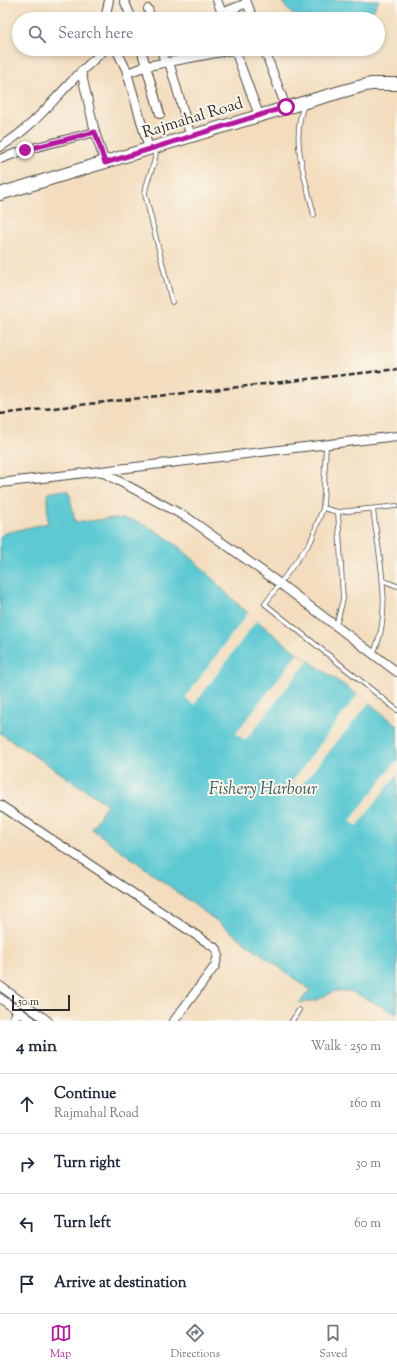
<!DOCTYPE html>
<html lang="en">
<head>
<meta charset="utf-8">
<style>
  :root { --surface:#fff; --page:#f6f6f7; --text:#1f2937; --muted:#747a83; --line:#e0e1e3; --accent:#b5179e }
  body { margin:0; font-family:"Sorts Mill Goudy",serif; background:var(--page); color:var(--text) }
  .scale { position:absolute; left:12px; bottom:10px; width:58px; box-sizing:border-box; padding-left:4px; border:2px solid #2b2b2b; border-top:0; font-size:11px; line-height:14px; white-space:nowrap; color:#2b2b2b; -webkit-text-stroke:3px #fbf7ec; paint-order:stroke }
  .stop { position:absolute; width:12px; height:12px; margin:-9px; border:3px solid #b5179e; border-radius:50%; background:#fff }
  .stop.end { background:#b5179e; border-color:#fff; box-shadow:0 1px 4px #0008 }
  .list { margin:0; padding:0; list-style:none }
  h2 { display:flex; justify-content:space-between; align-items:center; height:52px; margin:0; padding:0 16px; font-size:17px }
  h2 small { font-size:13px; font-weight:400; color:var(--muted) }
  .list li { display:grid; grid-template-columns:26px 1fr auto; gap:12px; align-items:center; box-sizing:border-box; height:60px; padding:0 16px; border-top:1px solid var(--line) }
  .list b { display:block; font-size:15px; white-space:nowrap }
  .list p { margin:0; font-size:13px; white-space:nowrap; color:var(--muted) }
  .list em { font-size:13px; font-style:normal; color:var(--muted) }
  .icon { flex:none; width:22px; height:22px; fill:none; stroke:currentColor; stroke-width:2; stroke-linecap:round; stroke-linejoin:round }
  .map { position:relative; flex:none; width:397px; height:1021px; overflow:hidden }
  .search { position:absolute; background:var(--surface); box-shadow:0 2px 6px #0003; left:12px; right:12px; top:12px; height:44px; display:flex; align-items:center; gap:10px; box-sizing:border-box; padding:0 14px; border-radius:22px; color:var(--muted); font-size:15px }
  .sheet { height:292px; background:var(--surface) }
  nav { display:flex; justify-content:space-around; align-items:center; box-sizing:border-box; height:56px; border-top:1px solid var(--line); background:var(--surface); font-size:11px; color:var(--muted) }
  nav a { display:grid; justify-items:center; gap:2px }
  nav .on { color:var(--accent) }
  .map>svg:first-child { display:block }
</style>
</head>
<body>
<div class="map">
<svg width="397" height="1021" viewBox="0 0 397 1021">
  <rect width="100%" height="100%" fill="#fbf7ec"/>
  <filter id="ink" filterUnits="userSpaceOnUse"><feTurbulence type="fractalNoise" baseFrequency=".025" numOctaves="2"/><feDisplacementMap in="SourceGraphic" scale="8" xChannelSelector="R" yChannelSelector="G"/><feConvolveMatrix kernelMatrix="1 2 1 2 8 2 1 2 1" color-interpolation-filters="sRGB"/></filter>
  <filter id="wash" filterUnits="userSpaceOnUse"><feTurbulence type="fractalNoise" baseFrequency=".012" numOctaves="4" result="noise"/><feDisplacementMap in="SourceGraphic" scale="16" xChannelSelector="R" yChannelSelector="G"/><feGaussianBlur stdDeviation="0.9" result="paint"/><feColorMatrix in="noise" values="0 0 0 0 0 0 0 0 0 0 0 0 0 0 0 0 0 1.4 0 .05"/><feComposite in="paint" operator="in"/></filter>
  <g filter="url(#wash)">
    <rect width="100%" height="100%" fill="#f3ddbe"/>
    <!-- water -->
    <path fill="#5cc9d3" stroke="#447a7f" d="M 281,0 L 379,0 L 374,9 L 361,19 L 299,19 L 287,9 Z
      M 64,490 L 69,491 L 75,522 C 96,522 117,514 138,522 C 185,541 212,583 249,614 C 268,630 288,647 309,661 C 339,681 368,702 397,725 L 397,1014 L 350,991 L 335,991 L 317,1000 L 299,1003 L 310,990 L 92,829 L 107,804 L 0,733 L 0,537 L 5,533 L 48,523 L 47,497 L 48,493 Z"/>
    <!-- pier -->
    <path fill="#f3ddbe" d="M 248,613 L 257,620 L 194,705 L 185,698 Z
      M 298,653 L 308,661 L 245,741 L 236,733 Z
      M 358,694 L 369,703 L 298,789 L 291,783 Z
      M 397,760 L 397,774 L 357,826 L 350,821 Z"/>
  </g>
  <g filter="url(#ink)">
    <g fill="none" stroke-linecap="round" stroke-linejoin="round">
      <!-- service casing -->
      <g stroke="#494641" stroke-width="5.5">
        <path id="service" d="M 304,105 C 290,141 306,179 314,215
          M 156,148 C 157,164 146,178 145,194 L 172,302
          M 326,445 L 323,508 L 311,541 L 265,604 L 397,710
          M 323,508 L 338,512 L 397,506
          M 373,509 C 378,553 394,612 373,654
          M 382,580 L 397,586
          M 336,626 L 343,599 L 338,512
          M 292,1021 L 299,1010"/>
      </g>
      <!-- minor casing -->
      <g stroke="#494641" stroke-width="10">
        <path id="minor" d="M 124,0 L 132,19
          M 217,0 L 224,19
          M 246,0 L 253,19
          M 148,9 L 151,19
          M 222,13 L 247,3
          M 105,19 L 109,0
          M 116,49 L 126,69 L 149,149
          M 141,49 L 160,114
          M 161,49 L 165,63
          M 264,49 L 286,107
          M 169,62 L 191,137
          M 81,71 L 95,132 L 105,163
          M 127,73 L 147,66 L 232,50 L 236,53 L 259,115
          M 0,147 C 29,130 49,105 72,81 C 82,70 94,60 105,49
          M 0,159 L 25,150 L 95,132
          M 100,471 L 188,518 L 279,583 L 397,672
          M 0,483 L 397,436
          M 0,805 L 217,949 L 218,955 L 215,966 L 174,1021
          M 0,986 L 48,1021
          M 0,998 L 32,1021
          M 12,1021 L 18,1011"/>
      </g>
      <!-- primary casing -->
      <g stroke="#494641" stroke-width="14">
        <path id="primary" d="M 0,194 C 119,158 238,121 358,87 L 371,84 L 397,84"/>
      </g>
      <!-- service -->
      <use href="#service" stroke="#fff" stroke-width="4"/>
      <!-- minor -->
      <use href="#minor" stroke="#fff" stroke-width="8"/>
      <!-- primary -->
      <use href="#primary" stroke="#fff" stroke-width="12"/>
      <!-- rail -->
      <path stroke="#2b2b2b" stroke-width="2.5" stroke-dasharray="6 3" stroke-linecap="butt" d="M 0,414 L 397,369"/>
    </g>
  </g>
  <g fill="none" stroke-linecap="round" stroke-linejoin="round" filter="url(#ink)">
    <!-- route -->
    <path stroke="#b5179e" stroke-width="5" d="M 25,150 L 95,132 L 105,163 L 286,107"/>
  </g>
  <g text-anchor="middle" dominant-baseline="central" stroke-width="4" stroke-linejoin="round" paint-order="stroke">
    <!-- street labels -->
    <g font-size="16" fill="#2b2b2b" stroke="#fbf7ec">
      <text transform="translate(193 119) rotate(-17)">Rajmahal Road</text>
    </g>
    <!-- water labels -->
    <g font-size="17" font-style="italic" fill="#3a5a5d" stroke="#fbf7ec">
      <text x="263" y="790">Fishery Harbour</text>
    </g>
  </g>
</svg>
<div class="scale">50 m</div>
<div class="stop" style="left:286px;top:107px"></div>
<div class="stop end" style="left:25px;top:150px"></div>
<div class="search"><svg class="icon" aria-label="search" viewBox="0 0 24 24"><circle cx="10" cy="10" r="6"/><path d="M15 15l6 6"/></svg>Search here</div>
</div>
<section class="sheet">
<h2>4 min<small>Walk · 250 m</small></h2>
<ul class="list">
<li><svg class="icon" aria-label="ahead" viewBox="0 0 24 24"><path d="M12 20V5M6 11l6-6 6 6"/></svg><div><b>Continue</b><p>Rajmahal Road</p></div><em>160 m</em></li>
<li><svg class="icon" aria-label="right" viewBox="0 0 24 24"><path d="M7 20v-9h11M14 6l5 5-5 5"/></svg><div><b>Turn right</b></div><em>30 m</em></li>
<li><svg class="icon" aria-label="left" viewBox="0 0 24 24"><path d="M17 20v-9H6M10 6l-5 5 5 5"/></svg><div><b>Turn left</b></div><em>60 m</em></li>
<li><svg class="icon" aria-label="arrive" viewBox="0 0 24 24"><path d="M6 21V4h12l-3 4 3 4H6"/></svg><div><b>Arrive at destination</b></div></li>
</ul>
</section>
<nav>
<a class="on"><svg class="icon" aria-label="map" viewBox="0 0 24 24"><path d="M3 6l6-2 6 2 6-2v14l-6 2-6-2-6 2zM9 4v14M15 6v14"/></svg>Map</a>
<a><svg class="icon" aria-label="directions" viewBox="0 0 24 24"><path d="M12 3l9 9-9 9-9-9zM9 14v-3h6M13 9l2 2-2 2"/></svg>Directions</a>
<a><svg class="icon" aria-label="saved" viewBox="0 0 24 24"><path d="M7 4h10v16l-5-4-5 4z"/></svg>Saved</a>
</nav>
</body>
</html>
